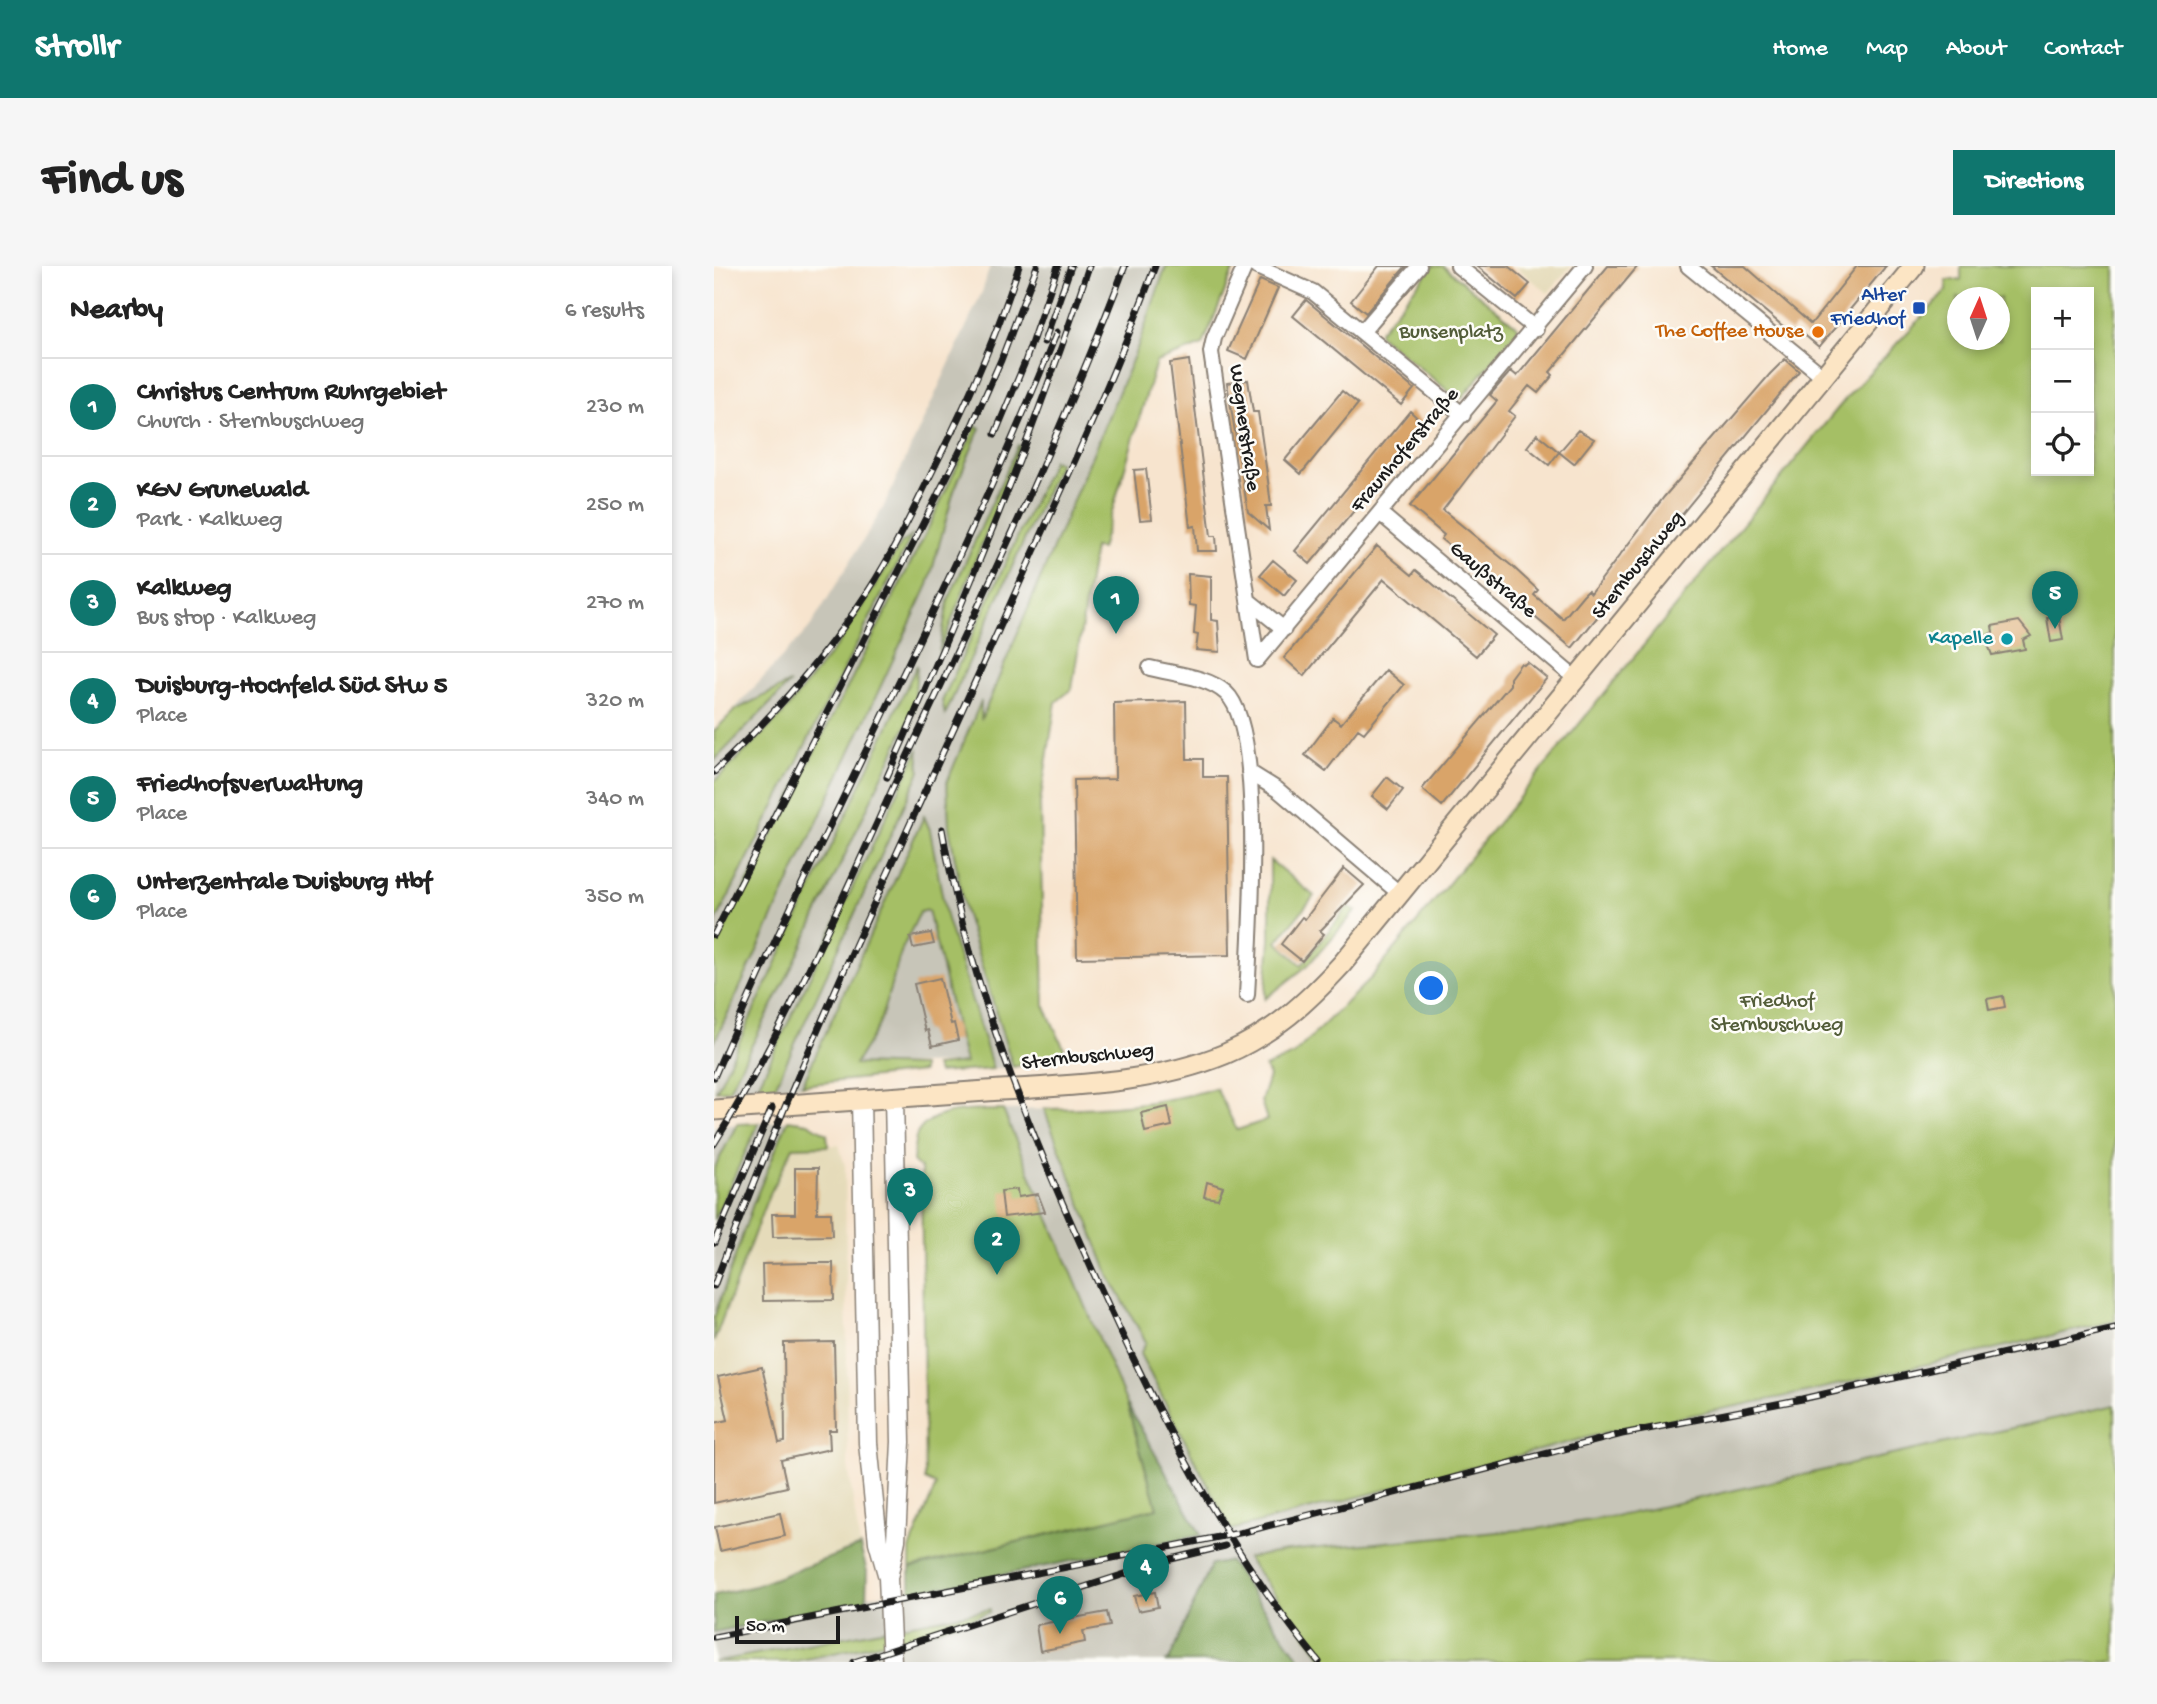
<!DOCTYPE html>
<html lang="en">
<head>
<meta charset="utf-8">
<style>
  :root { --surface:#fff; --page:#f6f6f6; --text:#222; --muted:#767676; --line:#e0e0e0; --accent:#0f766e }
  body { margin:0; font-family:"Gochi Hand",sans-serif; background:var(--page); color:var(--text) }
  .controls { position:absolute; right:21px; top:21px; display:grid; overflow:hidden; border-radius:0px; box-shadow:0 4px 10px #0003 }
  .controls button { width:63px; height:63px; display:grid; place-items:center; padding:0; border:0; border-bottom:2px solid var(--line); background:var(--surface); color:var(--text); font:35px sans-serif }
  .compass { position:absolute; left:1233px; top:21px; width:63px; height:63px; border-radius:50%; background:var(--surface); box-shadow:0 4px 10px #0003; rotate:3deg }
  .scale { position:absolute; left:21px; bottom:18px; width:105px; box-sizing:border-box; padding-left:7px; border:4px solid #1c1c1c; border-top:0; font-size:19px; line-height:24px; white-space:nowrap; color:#1c1c1c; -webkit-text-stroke:5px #fdfcf7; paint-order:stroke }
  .you { position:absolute; left:718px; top:723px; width:24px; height:24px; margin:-18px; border:5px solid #fff; border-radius:50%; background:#1a73e8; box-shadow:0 0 0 10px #1a73e833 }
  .badge { display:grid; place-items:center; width:46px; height:46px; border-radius:50%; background:var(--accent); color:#fff; font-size:23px; font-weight:700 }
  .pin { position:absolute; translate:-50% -58px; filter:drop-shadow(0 2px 4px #0008) }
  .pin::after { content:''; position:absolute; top:37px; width:24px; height:21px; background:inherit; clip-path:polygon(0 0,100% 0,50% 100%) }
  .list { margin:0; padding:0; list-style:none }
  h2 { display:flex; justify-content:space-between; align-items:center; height:91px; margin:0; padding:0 28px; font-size:30px }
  h2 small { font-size:23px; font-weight:400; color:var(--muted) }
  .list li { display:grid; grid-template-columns:46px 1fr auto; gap:21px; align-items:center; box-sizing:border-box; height:98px; padding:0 28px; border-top:2px solid var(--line) }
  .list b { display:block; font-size:26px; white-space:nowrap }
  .list p { margin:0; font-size:23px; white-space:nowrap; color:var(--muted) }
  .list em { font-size:23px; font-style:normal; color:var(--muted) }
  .icon { flex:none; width:38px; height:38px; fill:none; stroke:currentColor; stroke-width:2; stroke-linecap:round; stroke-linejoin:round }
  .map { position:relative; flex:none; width:1401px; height:1396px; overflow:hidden; border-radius:0px }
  header { display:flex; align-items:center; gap:42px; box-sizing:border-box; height:98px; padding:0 35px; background:var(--accent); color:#fff }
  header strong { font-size:33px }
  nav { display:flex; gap:38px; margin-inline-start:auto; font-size:24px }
  .intro { display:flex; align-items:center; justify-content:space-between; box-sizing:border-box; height:168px; padding:0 42px }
  h1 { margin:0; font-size:49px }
  .button { padding:18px 32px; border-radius:0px; background:var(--accent); color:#fff; font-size:24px; font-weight:700 }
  main { display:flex; gap:42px; padding:0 42px }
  aside { flex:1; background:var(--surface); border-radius:0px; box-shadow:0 4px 10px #0003 }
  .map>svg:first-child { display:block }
</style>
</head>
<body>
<header>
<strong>Strollr</strong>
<nav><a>Home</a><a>Map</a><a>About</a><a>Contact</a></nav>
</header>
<div class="intro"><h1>Find us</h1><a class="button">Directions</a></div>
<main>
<aside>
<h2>Nearby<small>6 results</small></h2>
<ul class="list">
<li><span class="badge">1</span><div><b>Christus Centrum Ruhrgebiet</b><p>Church · Sternbuschweg</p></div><em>230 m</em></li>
<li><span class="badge">2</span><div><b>KGV Grunewald</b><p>Park · Kalkweg</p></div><em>250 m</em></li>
<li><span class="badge">3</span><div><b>Kalkweg</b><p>Bus stop · Kalkweg</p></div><em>270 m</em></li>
<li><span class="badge">4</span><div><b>Duisburg-Hochfeld Süd Stw 5</b><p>Place</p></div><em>320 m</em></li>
<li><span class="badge">5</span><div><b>Friedhofsverwaltung</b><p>Place</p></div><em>340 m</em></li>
<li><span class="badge">6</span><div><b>Unterzentrale Duisburg Hbf</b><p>Place</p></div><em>350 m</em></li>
</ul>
</aside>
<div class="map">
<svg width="1401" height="1396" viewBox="0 0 1401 1396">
  <rect width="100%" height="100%" fill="#fdfcf7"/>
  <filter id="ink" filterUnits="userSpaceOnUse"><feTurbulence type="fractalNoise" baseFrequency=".0143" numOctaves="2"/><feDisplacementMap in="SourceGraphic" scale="14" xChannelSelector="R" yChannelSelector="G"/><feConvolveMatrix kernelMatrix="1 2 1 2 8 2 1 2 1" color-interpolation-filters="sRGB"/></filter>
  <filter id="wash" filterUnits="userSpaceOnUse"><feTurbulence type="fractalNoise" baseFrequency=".00686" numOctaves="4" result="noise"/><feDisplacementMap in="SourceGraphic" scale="28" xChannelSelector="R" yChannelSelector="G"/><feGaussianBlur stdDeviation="1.57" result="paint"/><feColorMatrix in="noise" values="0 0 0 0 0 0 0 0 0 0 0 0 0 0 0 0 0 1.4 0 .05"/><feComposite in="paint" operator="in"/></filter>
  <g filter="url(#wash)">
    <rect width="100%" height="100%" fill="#f7e4ce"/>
    <!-- built -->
    <path fill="#e5dbba" d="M 801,0 L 857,0 L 834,27 Z
      M 125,879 L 131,900 L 134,1201 L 146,1280 L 41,1320 L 0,1329 L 0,1075 L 52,936 L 79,881 Z"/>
    <!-- industrial -->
    <path fill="#c7c5b8" d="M 276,0 L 452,0 L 424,80 L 266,457 L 251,646 L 299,801 L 279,803 L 266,767 L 232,650 L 216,565 L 96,819 L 0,825 L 0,609 L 18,499 L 0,516 L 0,465 L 96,361 L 169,242 L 268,26 Z
      M 214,644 L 251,797 L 140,799 L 166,759 L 188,683 L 206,645 Z
      M 357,843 L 395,1010 L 432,1076 L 517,1264 L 898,1165 L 1087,1127 L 1401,1055 L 1401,1139 L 914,1248 L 829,1262 L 572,1285 L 584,1362 L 612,1396 L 588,1396 L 515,1295 L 497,1299 L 475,1352 L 455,1394 L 451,1396 L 0,1396 L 0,1366 L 152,1335 L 152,1329 L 196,1327 L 487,1269 L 413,1138 L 390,1088 L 289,844 Z
      M 81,854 L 79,881 L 52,936 L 0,1076 L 0,860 Z"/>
    <!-- green -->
    <path fill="#a5bf65" stroke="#606e40" stroke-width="2" fill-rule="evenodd" d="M 452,0 L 521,0 L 489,79 L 442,96 L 387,283 L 380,282 L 358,423 L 342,436 L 326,537 L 330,739 L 353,789 L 299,801 L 251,646 L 235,561 L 233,516 L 267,435 L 267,454 L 424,80 Z
      M 719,0 L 729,0 L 804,61 L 804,65 L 748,132 L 743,132 L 665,69 L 665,65 Z
      M 1247,0 L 1401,0 L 1401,1055 L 1087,1127 L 898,1165 L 517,1264 L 426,1088 L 432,1076 L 395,1010 L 330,843 C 389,842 445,839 502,822 L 523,864 L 553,854 L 547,835 L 555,810 L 551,801 L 579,789 L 658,711 L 1133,131 L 1233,24 L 1232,14 L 1247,14 ZM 1322,26 L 1375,26 L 1375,205 L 1322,205 ZM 1244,32 L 1286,32 L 1286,74 L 1244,74 Z
      M 262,160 L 266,162 L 240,225 L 214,319 L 0,777 L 0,682 L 211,269 Z
      M 304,179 L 306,180 L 225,387 L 234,335 Z
      M 339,194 L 345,197 L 231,449 L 228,435 Z
      M 198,269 L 24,612 L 0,659 L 0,516 L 68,449 L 127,374 L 188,277 Z
      M 203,399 L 200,443 L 78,701 L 15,824 L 2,825 Z
      M 76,417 L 0,495 L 0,465 L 21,444 Z
      M 204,484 L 206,505 L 61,821 L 43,822 Z
      M 210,550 L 216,564 L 232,650 L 279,803 L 224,807 L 221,800 L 251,797 L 214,644 L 206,646 L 188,683 L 165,759 L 141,798 L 208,800 L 208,806 L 88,819 Z
      M 556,594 L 600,630 L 563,676 L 588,699 L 634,640 L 642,645 L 594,699 L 551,733 L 556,674 Z
      M 289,844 L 413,1138 L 443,1242 L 196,1302 L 196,1283 L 222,1219 L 211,1214 L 207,903 L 199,895 C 200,887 200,875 203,868 C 219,840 261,845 289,844 Z
      M 74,854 L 94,857 L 113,868 L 114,880 L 79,881 L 52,936 L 0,1075 L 0,1052 L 39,938 Z
      M 45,857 L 0,954 L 0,903 L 23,858 Z
      M 1401,1139 L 1401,1396 L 612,1396 L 533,1292 L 572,1285 L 829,1262 L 914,1248 Z
      M 276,1343 L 276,1346 L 204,1369 L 78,1396 L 0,1396 Z"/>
    <!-- forest -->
    <path fill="#84a65a" stroke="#50613b" stroke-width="2" d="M 413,1138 L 487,1269 L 196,1327 L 196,1302 L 443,1242 Z
      M 146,1280 L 153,1305 L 152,1335 L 0,1366 L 0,1329 L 41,1320 Z
      M 515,1295 L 588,1396 L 451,1396 L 455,1394 L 497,1299 Z"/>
    <g id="blocks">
      <!-- building -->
      <path fill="#d9a469" d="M 665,0 L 692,0 L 652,47 L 637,35 Z
        M 763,0 L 794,0 L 816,18 L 803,33 Z
        M 894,0 L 924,0 L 836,106 L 839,109 L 824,127 L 815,120 L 795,145 L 801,150 L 729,244 L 799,301 L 824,324 L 820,329 L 849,353 L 869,329 L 874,324 L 877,327 L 950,231 L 1056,108 L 1071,93 L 1085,105 L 858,382 L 727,273 L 730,269 L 696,240 L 783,135 L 776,129 L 797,105 L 803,110 Z
        M 997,0 L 1031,0 L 1097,58 L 1143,0 L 1172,0 L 1105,81 L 1081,61 L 1076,66 Z
        M 546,14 L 564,22 L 533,93 L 514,85 Z
        M 592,34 L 700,123 L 687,139 L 579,50 Z
        M 475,94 L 497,270 L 502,270 L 503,285 L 483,285 L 481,260 L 476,261 L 456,97 Z
        M 534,114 L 539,146 L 544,146 L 554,215 L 557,240 L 552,240 L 555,264 L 534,246 L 513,117 Z
        M 628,125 L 644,138 L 587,208 L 571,194 Z
        M 696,145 L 711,159 L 596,298 L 581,285 Z
        M 864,164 L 880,173 L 860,198 L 845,186 Z
        M 823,168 L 845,186 L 835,199 L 813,181 Z
        M 432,203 L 438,253 L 426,254 L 420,204 Z
        M 663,280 L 698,309 L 702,304 L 780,369 L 762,390 L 670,313 L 590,410 L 570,392 Z
        M 559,294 L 583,314 L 570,330 L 546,309 Z
        M 474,308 L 497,310 L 497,354 L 504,355 L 506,386 L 482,384 L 484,369 L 480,368 L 482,340 L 475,339 Z
        M 1345,351 L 1349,374 L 1337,376 L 1333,352 Z
        M 1305,355 L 1317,370 L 1309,374 L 1311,383 L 1278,389 L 1271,371 L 1279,366 L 1278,360 Z
        M 813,396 L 833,412 L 728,540 L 708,523 L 796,419 L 796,412 L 807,397 L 810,399 Z
        M 672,404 L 690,419 L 650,467 L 644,463 L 612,505 L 591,489 L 619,452 L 627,458 Z
        M 472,435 L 473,493 L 489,493 L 489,511 L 513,511 L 516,689 L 363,692 L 360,514 L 401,513 L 400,437 Z
        M 673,511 L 689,524 L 674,543 L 658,530 Z
        M 630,602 L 650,619 L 606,665 L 610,668 L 588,695 L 567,678 L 588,651 L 591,653 Z
        M 217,667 L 220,678 L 199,682 L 196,671 Z
        M 226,712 L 237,758 L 240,757 L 244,774 L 218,780 L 214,764 L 211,765 L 200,718 Z
        M 1289,730 L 1291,741 L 1275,744 L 1273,733 Z
        M 454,841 L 458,860 L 431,866 L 427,847 Z
        M 81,902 L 104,902 L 103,947 L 117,947 L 118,970 L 59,971 L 58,948 L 81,948 Z
        M 493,916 L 509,921 L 504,933 L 490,931 Z
        M 303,923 L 304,931 L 324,928 L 331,946 L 290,951 L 287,925 Z
        M 98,997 L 119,997 L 120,1034 L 49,1035 L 48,998 Z
        M 120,1076 L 122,1164 L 115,1164 L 116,1183 L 67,1194 L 73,1221 L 0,1237 L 0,1157 L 14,1154 L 4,1111 L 48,1101 L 65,1177 L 71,1176 L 70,1077 Z
        M 66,1247 L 71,1270 L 6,1285 L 1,1261 Z
        M 441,1326 L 444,1341 L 424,1345 L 420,1330 Z
        M 393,1346 L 396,1360 L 369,1365 L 371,1376 L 326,1385 L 322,1359 Z"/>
    </g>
  </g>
  <g filter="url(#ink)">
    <use href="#blocks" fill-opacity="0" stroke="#8a8075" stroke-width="2"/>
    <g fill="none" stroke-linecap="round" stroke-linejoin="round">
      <!-- minor casing -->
      <g stroke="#8a8075" stroke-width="18">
        <path id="minor" d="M 531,0 L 500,72 L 497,86 L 543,394
          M 541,0 L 599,26 L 749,149
          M 744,0 L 822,63
          M 974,0 L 1109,110
          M 648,66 L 705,0
          M 667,248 L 862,413
          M 535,335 L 570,363
          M 543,394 L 871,0
          M 436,402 C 459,408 493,410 512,427 C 551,462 536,673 533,729
          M 535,506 L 564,524 L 685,627"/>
      </g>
      <!-- tertiary casing -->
      <g stroke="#8a8075" stroke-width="21">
        <path id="tertiary" d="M 147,834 L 154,1177 L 164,1276 L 173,1308
          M 178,1396 L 174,1312 L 182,1274 L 187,1176 L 180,831"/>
      </g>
      <!-- secondary casing -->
      <g stroke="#8a8075" stroke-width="23">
        <path id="secondary" d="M 0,844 C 95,837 191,831 287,824 C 361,819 441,817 511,788 C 560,767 593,736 628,698 L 1200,0"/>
      </g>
      <!-- minor -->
      <use href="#minor" stroke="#fff" stroke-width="14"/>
      <!-- tertiary -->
      <use href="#tertiary" stroke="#fff" stroke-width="18"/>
      <!-- secondary -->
      <use href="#secondary" stroke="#fce5c4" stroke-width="19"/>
      <!-- rail casing -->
      <g stroke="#1c1c1c" stroke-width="7">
        <path id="rail" d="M 330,76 L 357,0
          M 281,168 L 311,96 L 344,0
          M 0,506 C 58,451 111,391 155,324 C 182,282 203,236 225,192 C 256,130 284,66 305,0
          M 173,511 C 247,343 318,174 375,0
          M 228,563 C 255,718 315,865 380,1008 C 442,1145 509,1279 605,1396
          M 0,669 L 252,173 L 287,94 L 323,0
          M 0,811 C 108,560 241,320 343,66
          M 0,878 C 75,757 134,619 194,489 C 270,328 348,167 411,0
          M 0,977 L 58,842
          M 0,1020 C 87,786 196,561 298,334 C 348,223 399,114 441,0
          M 0,1371 L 530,1266 L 908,1168 L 1088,1133 L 1401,1062
          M 140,1396 L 457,1293 L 511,1280"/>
      </g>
      <!-- rail -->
      <use href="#rail" stroke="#fdfcf7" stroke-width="4.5" stroke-dasharray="13" stroke-linecap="butt"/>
    </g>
  </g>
  <!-- markers -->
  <rect fill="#1a4fb4" stroke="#fdfcf7" stroke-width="2.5" x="1198" y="35" width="14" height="14" rx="3.5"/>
  <circle fill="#e8710a" stroke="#fdfcf7" stroke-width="2.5" cx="1104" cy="66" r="7"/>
  <circle fill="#0f9aa8" stroke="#fdfcf7" stroke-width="2.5" cx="1293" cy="373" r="7"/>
  <g text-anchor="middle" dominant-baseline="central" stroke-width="5" stroke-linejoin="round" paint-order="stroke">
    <!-- transit labels -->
    <g font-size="21" fill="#164399" stroke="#fdfcf7" text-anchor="end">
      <text x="1191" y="30">Alter<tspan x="1191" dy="24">Friedhof</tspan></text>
    </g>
    <!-- food labels -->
    <g font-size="21" fill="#c56008" stroke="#fdfcf7" text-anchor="end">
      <text x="1090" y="66">The Coffee House</text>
    </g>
    <!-- park labels -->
    <g font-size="21" fill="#535d39" stroke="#fdfcf7">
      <text x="737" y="67">Bunsenplatz</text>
      <text x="1063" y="736">Friedhof<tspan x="1063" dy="24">Sternbuschweg</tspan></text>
    </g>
    <!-- street labels -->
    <g font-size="21" fill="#1c1c1c" stroke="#fdfcf7">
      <text transform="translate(529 162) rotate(82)">Wegnerstraße</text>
      <text transform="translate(692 185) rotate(-50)">Fraunhoferstraße</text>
      <text transform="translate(925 300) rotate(-51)">Sternbuschweg</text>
      <text transform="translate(778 315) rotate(40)">Gaußstraße</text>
      <text transform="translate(374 792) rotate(-6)">Sternbuschweg</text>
    </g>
    <!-- culture labels -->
    <g font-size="21" fill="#0d838f" stroke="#fdfcf7" text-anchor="end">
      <text x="1279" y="373">Kapelle</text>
    </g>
  </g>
</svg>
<div class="controls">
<button>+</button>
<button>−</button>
<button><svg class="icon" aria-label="locate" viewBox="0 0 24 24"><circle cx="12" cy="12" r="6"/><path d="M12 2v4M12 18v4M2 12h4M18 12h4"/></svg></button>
</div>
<svg class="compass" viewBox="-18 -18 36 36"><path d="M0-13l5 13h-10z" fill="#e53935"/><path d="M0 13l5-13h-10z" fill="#767676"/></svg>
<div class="scale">50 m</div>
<div class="you"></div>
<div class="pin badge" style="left:402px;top:368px">1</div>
<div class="pin badge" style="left:283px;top:1009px">2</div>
<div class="pin badge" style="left:196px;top:960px">3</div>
<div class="pin badge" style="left:432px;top:1336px">4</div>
<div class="pin badge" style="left:1341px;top:363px">5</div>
<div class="pin badge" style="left:346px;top:1368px">6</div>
</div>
</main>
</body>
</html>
